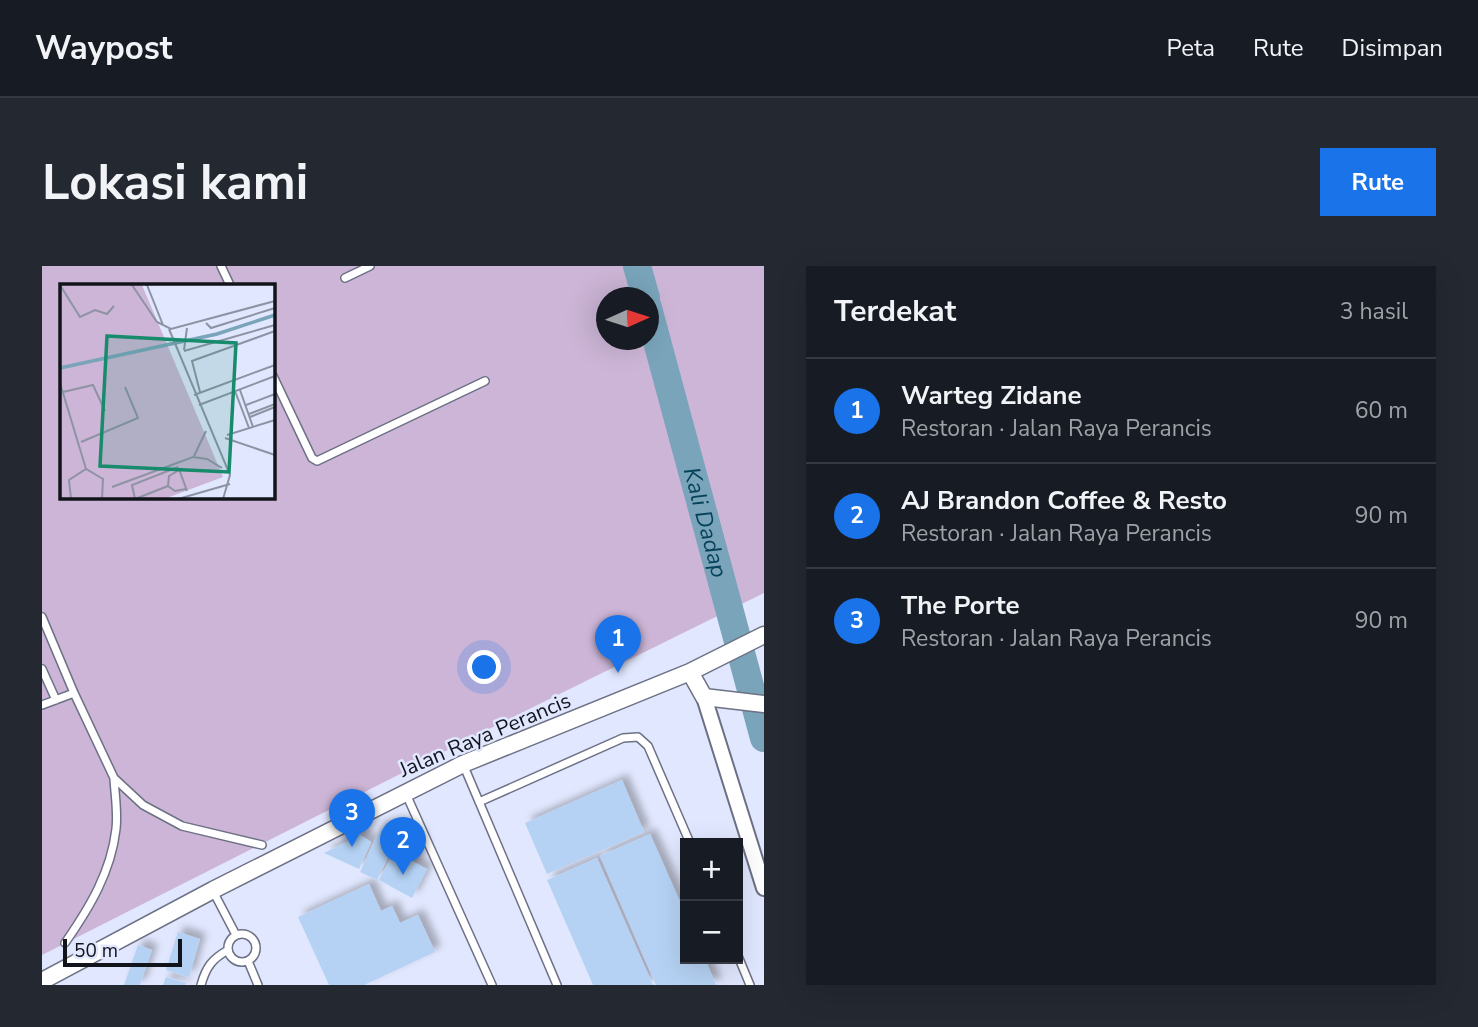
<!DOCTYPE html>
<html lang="id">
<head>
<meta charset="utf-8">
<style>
  :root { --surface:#171b24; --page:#242831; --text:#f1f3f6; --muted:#9ea1a6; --line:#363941; --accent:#1a73e8 }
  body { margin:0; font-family:"Nunito Sans",sans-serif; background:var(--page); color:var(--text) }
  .controls { position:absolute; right:21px; bottom:21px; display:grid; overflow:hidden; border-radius:0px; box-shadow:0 7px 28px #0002 }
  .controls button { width:63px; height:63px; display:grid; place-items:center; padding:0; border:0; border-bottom:2px solid var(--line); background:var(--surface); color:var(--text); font:35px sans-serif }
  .compass { position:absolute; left:554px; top:21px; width:63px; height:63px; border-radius:50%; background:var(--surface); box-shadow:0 7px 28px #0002; rotate:87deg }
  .scale { position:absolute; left:21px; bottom:18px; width:119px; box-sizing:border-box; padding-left:7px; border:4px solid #12141c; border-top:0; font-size:19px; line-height:24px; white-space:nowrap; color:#12141c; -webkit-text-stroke:5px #e1e7fe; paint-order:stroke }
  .you { position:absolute; left:443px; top:402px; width:24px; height:24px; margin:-18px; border:5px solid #fff; border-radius:50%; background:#1a73e8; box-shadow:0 0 0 10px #1a73e833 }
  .badge { display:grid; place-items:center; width:46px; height:46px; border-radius:50%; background:var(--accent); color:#fff; font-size:23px; font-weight:700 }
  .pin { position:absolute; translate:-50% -58px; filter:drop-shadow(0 2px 4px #0008) }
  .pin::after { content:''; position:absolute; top:37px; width:24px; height:21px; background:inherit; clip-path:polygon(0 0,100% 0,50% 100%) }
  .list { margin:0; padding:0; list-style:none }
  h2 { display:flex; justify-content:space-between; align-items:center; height:91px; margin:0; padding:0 28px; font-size:30px }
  h2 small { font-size:23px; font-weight:400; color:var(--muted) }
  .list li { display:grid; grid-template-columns:46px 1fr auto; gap:21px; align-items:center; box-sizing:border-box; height:105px; padding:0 28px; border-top:2px solid var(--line) }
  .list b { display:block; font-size:26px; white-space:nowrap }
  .list p { margin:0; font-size:23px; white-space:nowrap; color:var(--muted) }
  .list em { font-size:23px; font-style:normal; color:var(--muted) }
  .map { position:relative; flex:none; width:722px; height:719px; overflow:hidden; border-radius:0px }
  header { display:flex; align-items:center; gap:42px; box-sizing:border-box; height:98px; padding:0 35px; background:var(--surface); border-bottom:2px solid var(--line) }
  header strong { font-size:33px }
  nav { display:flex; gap:38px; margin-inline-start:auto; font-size:24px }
  .intro { display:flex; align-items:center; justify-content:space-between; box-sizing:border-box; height:168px; padding:0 42px }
  h1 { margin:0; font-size:49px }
  .button { padding:18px 32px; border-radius:0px; background:var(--accent); color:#fff; font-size:24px; font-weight:700 }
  main { display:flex; gap:42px; padding:0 42px }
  aside { flex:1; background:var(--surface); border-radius:0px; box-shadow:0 7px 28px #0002 }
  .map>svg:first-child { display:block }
</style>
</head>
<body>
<header>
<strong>Waypost</strong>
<nav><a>Peta</a><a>Rute</a><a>Disimpan</a></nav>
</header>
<div class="intro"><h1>Lokasi kami</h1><a class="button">Rute</a></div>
<main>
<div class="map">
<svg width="722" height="719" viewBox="0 0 722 719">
  <defs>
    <filter id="shadow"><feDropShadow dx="6" dy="-6" stdDeviation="3.5" flood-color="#0004"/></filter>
  </defs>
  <rect width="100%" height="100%" fill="#e1e7fe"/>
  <!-- green -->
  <path fill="#ccb5d6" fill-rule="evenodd" d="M 0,0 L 722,0 L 722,327 L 461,456 L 0,689 ZM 19,19 L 231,19 L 231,231 L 19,231 ZM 564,32 L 606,32 L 606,74 L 564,74 Z"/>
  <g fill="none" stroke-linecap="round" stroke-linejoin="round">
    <!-- river -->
    <g stroke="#79a4ba" stroke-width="28">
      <path d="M 595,0 L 604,32"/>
      <path id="s1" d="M 606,42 L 722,472"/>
    </g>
  </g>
  <!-- building -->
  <path fill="#b5d2f4" filter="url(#shadow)" d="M 580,514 L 602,566 L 505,608 L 483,557 Z
    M 339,561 L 356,570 L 335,614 L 318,606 Z
    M 608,568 L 643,647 L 643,693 L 663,693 L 674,719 L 614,719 L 558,590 Z
    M 318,569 L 329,576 L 317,603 L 282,587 Z
    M 352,586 L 385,603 L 370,632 L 337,614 Z
    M 555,592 L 598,690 L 611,719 L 551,719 L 548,712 L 505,614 Z
    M 327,618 L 339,645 L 350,640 L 358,657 L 376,649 L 393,686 L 322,719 L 287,719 L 256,651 Z
    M 136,666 L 158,673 L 147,711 L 124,704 Z
    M 96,679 L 110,684 L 98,719 L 82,719 Z
    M 124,711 L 144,717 L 143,719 L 121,719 Z"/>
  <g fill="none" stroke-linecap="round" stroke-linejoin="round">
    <!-- service casing -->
    <g stroke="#6c7185" stroke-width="10">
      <path id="service" d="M 179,0 L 188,19
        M 303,12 L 328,0
        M 231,110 L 270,192 L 275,195 L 443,115
        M 0,351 L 32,427 L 72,512 L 101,539 L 140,560 L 220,579
        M 0,403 L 14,434
        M 0,439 L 32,427
        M 421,498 L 515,719
        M 364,528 L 450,719
        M 437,536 L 581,472 L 596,471 L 606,480 L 648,577
        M 171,625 L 194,669
        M186 682a14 14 0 1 1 28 0a14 14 0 1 1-28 0Z
        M 23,677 C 48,641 69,606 74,563 C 76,547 73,529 72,513
        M 696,690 L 708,719
        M 206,695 L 216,719
        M 159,719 C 164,701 170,693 186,684"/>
    </g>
    <!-- minor casing -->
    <g stroke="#6c7185" stroke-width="18">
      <path id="minor" d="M 662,431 L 722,622"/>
    </g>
    <!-- tertiary casing -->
    <g stroke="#6c7185" stroke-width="19">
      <path id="tertiary" d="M 648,406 L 662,431 L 722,438
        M 0,715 L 171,624 L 421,498 L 648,406 L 722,369"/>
    </g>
    <!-- service -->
    <use href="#service" stroke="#fff" stroke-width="7"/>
    <!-- minor -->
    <use href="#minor" stroke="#fff" stroke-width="14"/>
    <!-- tertiary -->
    <use href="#tertiary" stroke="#fff" stroke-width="16"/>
  </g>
  <g text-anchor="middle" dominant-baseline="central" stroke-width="5" stroke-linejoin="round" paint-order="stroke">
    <!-- street labels -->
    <g font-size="21" fill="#12141c" stroke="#e1e7fe">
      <text transform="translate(443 469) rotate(-23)">Jalan Raya Perancis</text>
    </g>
    <!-- water labels -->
    <g font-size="23" font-style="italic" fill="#06425a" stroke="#e1e7fe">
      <text stroke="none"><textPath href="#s1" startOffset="222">Kali Dadap</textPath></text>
    </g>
  </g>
  <!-- overview -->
  <g transform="translate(18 18)">
    <rect width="215" height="215" fill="#e1e7fe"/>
    <path d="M 0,1 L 82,1 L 163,193 L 104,215 L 0,215 Z" fill="#ccb5d6"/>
    <path fill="none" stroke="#79a4ba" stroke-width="3.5" d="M 0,84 L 157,50 L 215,31"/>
    <path fill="none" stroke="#8e93a4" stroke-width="2" d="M 0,1 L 20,33 L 35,26 L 47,30 L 54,22M 72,1 L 97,38 L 111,45 L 215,17M 87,1 L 103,41M 146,39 L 151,44 L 215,24M 109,45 L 170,191 L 163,215M 124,66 L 127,44M 124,67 L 215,41M 0,99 L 26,185M 180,106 L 193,143M 175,107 L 189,144M 3,108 L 33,101 L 45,127M 140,108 L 132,77 L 215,47M 134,111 L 215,81M 139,121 L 215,92M 186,121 L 215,110M 189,130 L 215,120M 190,133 L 215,123M 167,151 L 215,136M 165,154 L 215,171M 21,158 L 78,134 L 65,103M 134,172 L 146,147M 119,185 L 127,207M 119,186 L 109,192 L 108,202 L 115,207 L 126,205M 52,203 L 133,173 L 147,175 L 162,184M 11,215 L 9,196 L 26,185 L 43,195 L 42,215M 75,215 L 72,201 L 118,183M 75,215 L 108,202M 118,215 L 170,200"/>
    <path fill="#188b6c" fill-opacity="0.15" stroke="#188b6c" stroke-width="3.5" d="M 47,52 L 176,59 L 169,188 L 40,182 Z"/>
    <rect width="215" height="215" fill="none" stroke="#12141c" stroke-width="3.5"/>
  </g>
</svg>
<div class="controls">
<button>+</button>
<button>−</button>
</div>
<svg class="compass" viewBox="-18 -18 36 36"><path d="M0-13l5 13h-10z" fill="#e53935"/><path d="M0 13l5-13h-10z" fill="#9ea1a6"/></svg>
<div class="scale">50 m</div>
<div class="you"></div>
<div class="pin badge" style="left:576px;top:407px">1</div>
<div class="pin badge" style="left:361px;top:609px">2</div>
<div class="pin badge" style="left:310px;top:581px">3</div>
</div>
<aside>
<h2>Terdekat<small>3 hasil</small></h2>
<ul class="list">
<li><span class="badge">1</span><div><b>Warteg Zidane</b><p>Restoran · Jalan Raya Perancis</p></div><em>60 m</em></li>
<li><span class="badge">2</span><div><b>AJ Brandon Coffee &amp; Resto</b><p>Restoran · Jalan Raya Perancis</p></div><em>90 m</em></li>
<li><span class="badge">3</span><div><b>The Porte</b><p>Restoran · Jalan Raya Perancis</p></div><em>90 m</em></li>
</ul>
</aside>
</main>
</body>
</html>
